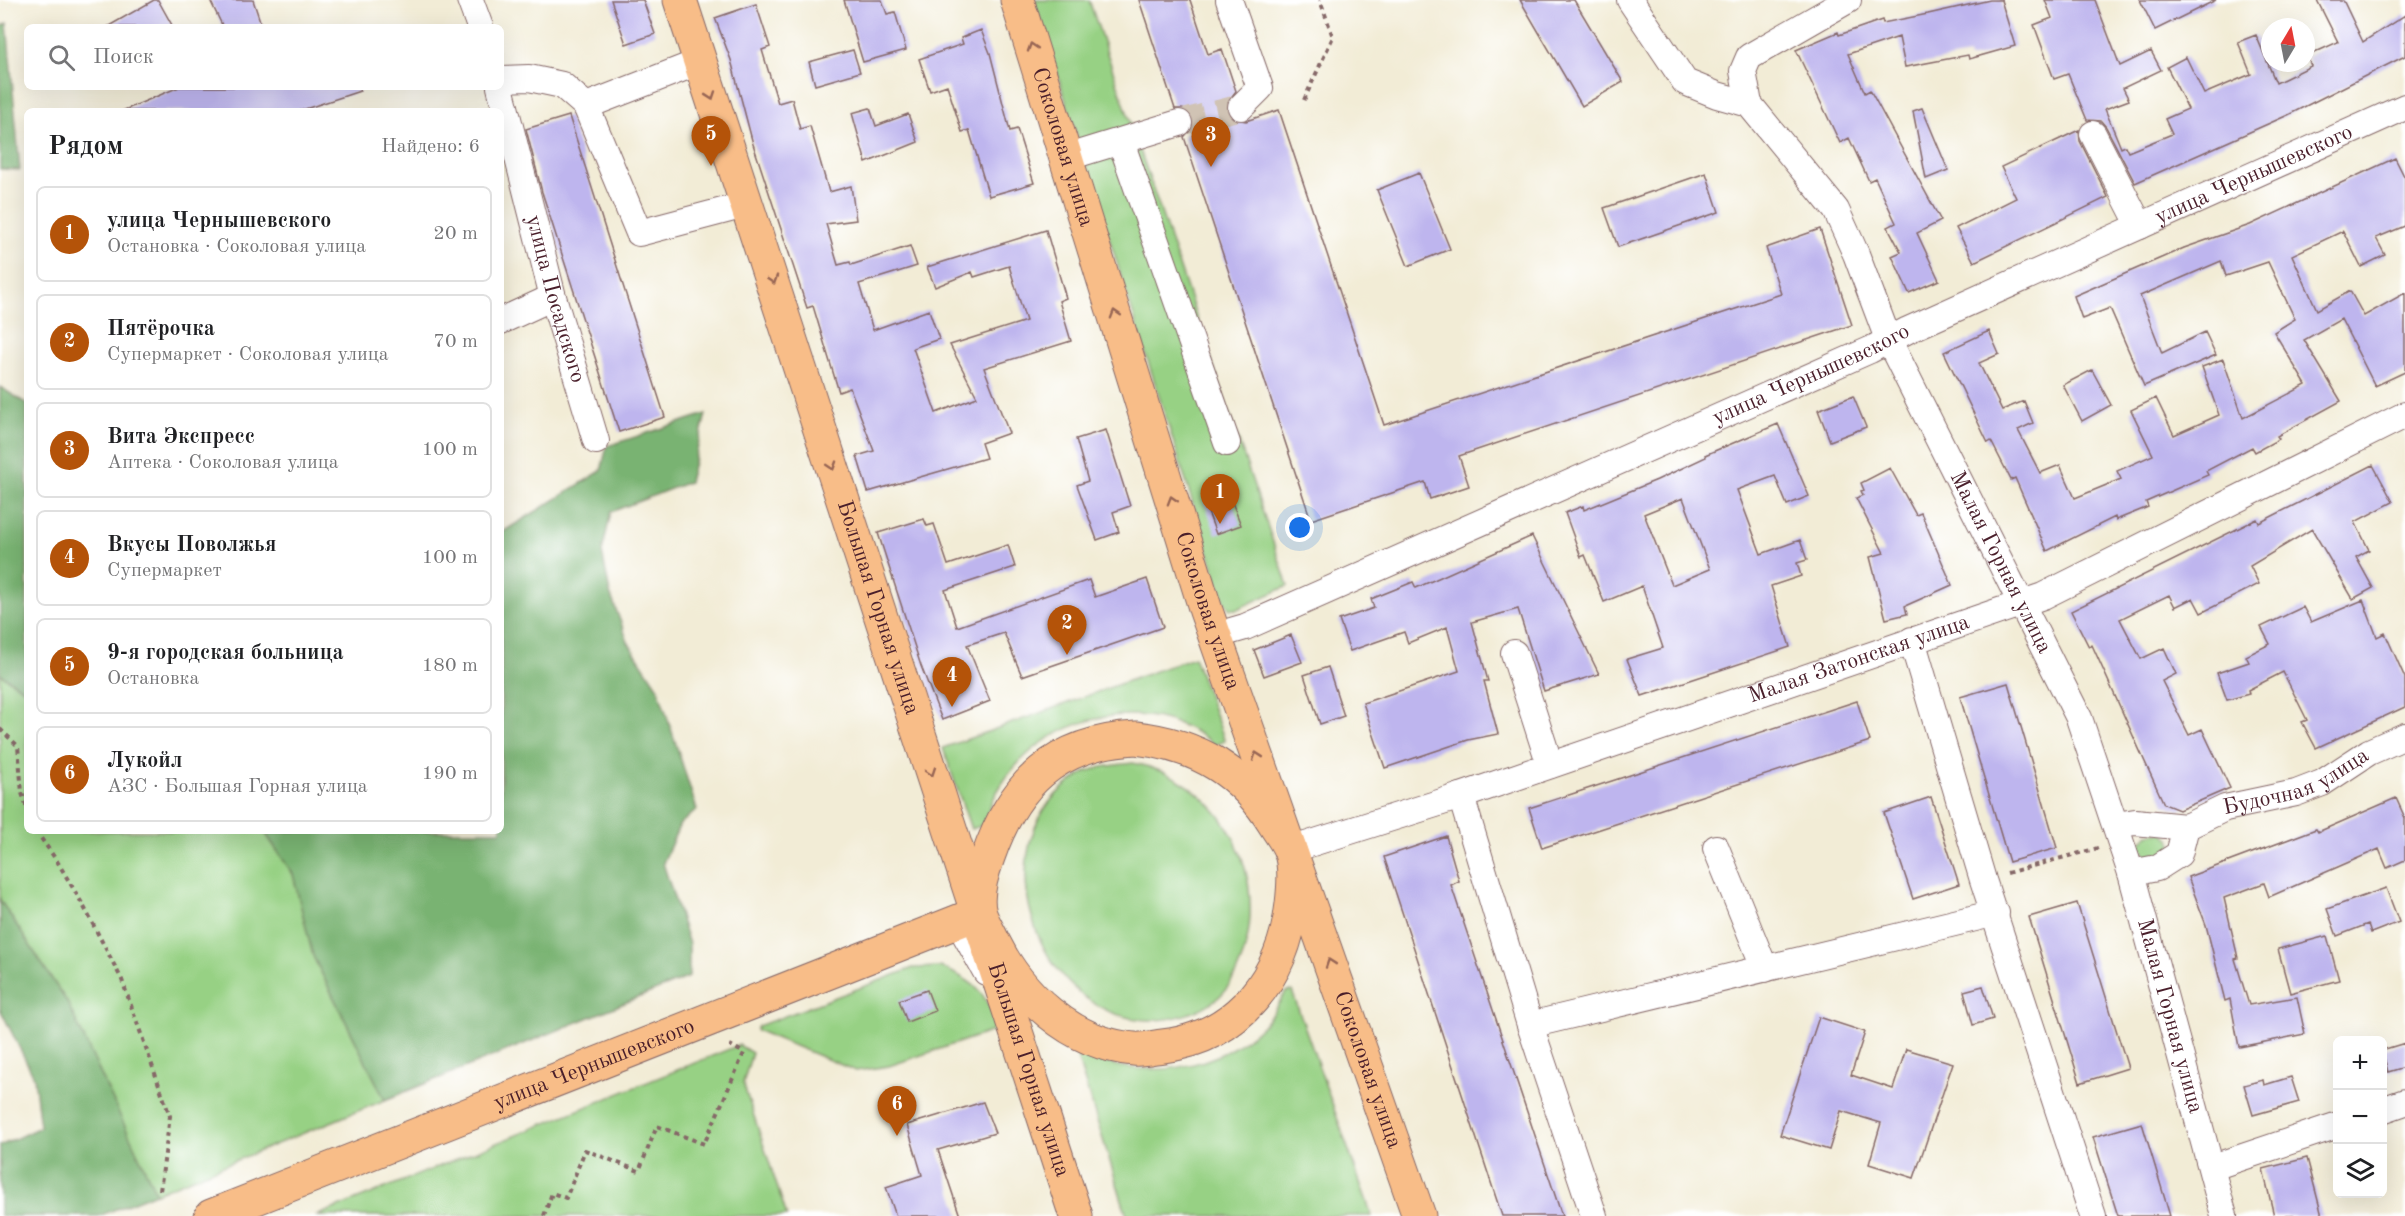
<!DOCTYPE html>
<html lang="ru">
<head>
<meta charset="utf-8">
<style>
  :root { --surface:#fff; --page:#f2f2f2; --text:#202124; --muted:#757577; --line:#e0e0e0; --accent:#b45309 }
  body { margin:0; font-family:"Old Standard TT",serif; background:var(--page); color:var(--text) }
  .controls { position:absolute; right:18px; bottom:18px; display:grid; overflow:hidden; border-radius:9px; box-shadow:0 6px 24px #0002 }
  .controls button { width:54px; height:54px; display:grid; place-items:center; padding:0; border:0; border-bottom:2px solid var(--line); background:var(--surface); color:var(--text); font:30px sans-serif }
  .compass { position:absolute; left:2261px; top:18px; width:54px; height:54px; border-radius:50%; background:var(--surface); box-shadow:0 6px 24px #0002; rotate:10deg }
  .you { position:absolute; left:1300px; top:528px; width:21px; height:21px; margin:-15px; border:4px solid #fff; border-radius:50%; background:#1a73e8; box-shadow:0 0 0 9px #1a73e833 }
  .badge { display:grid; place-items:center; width:39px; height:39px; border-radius:50%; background:var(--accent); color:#fff; font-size:20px; font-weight:700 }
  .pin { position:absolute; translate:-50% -50px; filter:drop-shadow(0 2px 3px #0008) }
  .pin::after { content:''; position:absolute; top:32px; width:21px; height:18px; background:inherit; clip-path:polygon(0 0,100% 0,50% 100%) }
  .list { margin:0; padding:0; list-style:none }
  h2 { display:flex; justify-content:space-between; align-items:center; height:78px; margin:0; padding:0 24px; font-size:26px }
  h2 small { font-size:20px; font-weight:400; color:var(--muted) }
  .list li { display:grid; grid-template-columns:39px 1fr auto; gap:18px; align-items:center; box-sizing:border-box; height:96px; margin:0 12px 12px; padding:0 12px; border:2px solid var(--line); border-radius:9px }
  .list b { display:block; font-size:22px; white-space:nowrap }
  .list p { margin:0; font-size:20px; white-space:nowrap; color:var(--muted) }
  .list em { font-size:20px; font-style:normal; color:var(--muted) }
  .icon { flex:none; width:33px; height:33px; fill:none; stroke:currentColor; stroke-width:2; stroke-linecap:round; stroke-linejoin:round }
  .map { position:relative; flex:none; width:2405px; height:1216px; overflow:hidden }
  .search { position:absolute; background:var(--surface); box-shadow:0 6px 24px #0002; left:24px; top:24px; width:480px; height:66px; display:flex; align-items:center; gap:15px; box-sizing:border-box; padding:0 21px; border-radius:9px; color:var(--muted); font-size:22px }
  .panel { position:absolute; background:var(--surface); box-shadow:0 6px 24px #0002; left:24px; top:108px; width:480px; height:726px; border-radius:9px }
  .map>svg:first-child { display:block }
</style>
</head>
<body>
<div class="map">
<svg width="2405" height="1216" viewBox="0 0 2405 1216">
  <rect width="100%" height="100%" fill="#fff"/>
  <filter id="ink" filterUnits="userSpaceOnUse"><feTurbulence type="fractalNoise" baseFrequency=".0167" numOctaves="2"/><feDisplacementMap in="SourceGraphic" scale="12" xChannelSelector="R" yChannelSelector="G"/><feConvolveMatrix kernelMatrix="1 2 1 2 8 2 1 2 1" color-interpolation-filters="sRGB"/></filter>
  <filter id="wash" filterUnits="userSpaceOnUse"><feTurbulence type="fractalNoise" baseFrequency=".008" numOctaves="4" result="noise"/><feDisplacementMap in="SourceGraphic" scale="24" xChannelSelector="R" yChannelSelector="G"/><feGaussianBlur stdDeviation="1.35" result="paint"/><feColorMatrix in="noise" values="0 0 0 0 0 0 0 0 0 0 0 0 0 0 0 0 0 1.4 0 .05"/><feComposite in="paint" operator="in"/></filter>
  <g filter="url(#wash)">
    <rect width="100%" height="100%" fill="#f2ecd6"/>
    <!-- green -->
    <path fill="#97d184" stroke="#707858" stroke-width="1.5" d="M 1034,0 L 1089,0 L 1288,586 L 1237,609 L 1230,609 L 1224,602 Z
      M 1194,657 L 1225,741 L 1215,745 C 1135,680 1009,727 984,825 L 971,829 L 943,748 Z
      M 0,674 L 27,691 L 27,831 L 264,831 L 293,874 L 313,956 L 385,1100 L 156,1193 L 67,1002 L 0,900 Z
      M 1133,763 C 1218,779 1265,862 1246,945 C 1242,962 1233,984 1219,997 C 1200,1013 1171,1021 1147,1020 C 1033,1015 977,835 1081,775 C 1096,766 1115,765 1133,763 Z
      M 2162,832 L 2171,839 L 2173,848 L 2147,860 L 2140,843 L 2149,834 Z
      M 941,967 C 978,983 984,991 999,1029 L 889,1066 L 856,1071 L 756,1030 L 758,1026 L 913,968 Z
      M 1292,991 L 1372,1216 L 1127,1216 L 1077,1057 L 1084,1055 C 1145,1081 1216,1072 1265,1023 C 1273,1014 1279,1002 1286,992 Z
      M 739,1045 L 752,1053 L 743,1083 L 787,1216 L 316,1216 Z"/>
    <!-- forest -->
    <path fill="#79b372" stroke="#62694e" stroke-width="1.5" d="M 7,23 L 20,170 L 0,169 L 0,27 Z
      M 0,387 L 27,404 L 27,691 L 0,674 Z
      M 706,414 L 689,482 L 611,512 L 602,552 L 610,593 L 628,642 L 658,688 L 697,810 L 680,824 L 663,863 L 689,944 L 689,977 L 385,1100 L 313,956 L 293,874 L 264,831 L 501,831 L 501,533 L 601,471 L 607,446 Z
      M 0,900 L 67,1002 L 156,1193 L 99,1216 L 2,1216 L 0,1214 L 0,1146 L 40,1127 L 34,1077 L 0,1009 Z"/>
    <g id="blocks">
      <!-- building -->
      <path fill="#beb5ee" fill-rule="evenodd" d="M 154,0 L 158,0 L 173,27 L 107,27 Z
        M 210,0 L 253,0 L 262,27 L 223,27 Z
        M 611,0 L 643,0 L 655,34 L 626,44 Z
        M 844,0 L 882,0 L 887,14 L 895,12 L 906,50 L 863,62 Z
        M 1139,0 L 1190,0 L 1208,54 L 1222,49 L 1236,91 L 1226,104 L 1231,118 L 1246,121 L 1279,110 L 1384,425 L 1781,294 L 1766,248 L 1820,229 L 1852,325 L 1459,456 L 1469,486 L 1430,499 L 1425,482 L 1311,520 L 1184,137 L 1193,127 L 1193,118 L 1183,109 L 1175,109 Z
        M 1520,0 L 1574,0 L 1623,82 L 1582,106 Z
        M 1990,0 L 2001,0 L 2015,46 L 1969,59 L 1968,55 L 1905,67 L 1899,37 L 1848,54 L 1865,93 L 1870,90 L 1941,221 L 1917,233 L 1939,280 L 1909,293 L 1892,256 L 1901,252 L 1888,227 L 1896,223 L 1875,178 L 1869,181 L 1849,138 L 1840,143 L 1796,50 L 1838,32 L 1839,35 L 1882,20 L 1883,23 L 1928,14 Z
        M 2045,0 L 2095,0 L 2120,66 L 2151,51 L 2161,70 L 2123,88 L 2129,100 L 2105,109 L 2121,148 L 2125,146 L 2128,152 L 2172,134 L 2165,119 L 2188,109 L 2167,67 L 2186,57 L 2204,94 L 2251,74 L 2238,42 L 2256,35 L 2276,83 L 2311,66 L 2307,56 L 2338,42 L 2317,0 L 2343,0 L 2363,42 L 2405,15 L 2405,56 L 2288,115 L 2135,183 L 2106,127 L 2101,121 L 2087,120 L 2068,74 L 2054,79 L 2034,25 L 2052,18 Z
        M 2140,0 L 2216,0 L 2155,30 Z
        M 756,4 L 770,47 L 762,50 L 778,103 L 792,99 L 800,129 L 810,126 L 829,192 L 851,186 L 856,220 L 826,224 L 838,265 L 850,262 L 851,265 L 910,246 L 917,266 L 859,284 L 873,330 L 929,310 L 939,339 L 913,348 L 936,413 L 977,397 L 950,345 L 1026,321 L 1009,266 L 974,277 L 972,272 L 935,287 L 927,267 L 1046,230 L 1066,298 L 1059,301 L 1071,341 L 984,368 L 1009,433 L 981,443 L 986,458 L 868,492 L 857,456 L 874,451 L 850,388 L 839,392 L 813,306 L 807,308 L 753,144 L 731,60 L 715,18 Z
        M 981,30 L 990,53 L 1010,131 L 1017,129 L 1034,183 L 989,196 L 969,130 L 962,132 L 947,85 L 930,91 L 919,59 L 963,44 L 961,38 Z
        M 853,50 L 860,72 L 815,85 L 809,62 Z
        M 179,87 L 359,87 L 360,91 L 299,111 L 122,111 Z
        M 870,108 L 876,126 L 908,114 L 918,142 L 866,163 L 852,113 Z
        M 1922,108 L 1948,170 L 1926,179 L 1913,111 Z
        M 569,116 L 665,417 L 619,432 L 542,192 L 526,129 Z
        M 2079,130 L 2080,141 L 2108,197 L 1974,262 L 1956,228 L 2016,198 L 2001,167 Z
        M 2395,158 L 2405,178 L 2405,226 L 2376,238 L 2385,255 L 2361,267 L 2343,231 L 2292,255 L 2317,310 L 2350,291 L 2364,316 L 2405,293 L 2405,372 L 2375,386 L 2341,319 L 2304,340 L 2341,401 L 2277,436 L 2279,439 L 2255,452 L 2252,447 L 2206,471 L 2208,475 L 2146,502 L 2148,507 L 2116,520 L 2115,517 L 2047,551 L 2015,478 L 2011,480 L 1991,441 L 1988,443 L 1944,352 L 1989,331 L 1999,354 L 1979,363 L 2002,410 L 2024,401 L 2033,423 L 2018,430 L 2040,473 L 2060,465 L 2075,498 L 2121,479 L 2117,471 L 2153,455 L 2131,410 L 2156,398 L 2174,435 L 2219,415 L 2202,367 L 2223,359 L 2243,418 L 2306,385 L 2274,332 L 2295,319 L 2268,262 L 2226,276 L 2221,261 L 2140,296 L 2162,353 L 2205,332 L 2216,355 L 2144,386 L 2110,308 L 2082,319 L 2074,296 L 2184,248 L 2250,225 Z
        M 1419,173 L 1450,249 L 1408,266 L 1377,190 Z
        M 1706,173 L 1719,212 L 1618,247 L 1604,208 Z
        M 2092,370 L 2111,405 L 2082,421 L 2063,385 Z
        M 1853,396 L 1866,427 L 1830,441 L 1818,410 Z
        M 1778,424 L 1809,496 L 1787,505 L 1775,476 L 1737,490 L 1761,554 L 1800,540 L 1807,560 L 1797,563 L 1801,576 L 1771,586 L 1790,647 L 1642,696 L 1627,659 L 1663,648 L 1642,586 L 1604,602 L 1585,555 L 1581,557 L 1565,513 L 1583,506 L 1584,510 L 1657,480 L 1706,457 L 1705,455 ZM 1683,498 L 1710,569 L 1672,585 L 1644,514 Z
        M 1106,430 L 1130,506 L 1113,512 L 1119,532 L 1097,540 L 1077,485 L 1088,481 L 1076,439 Z
        M 2373,465 L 2393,502 L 2355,522 L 2369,550 L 2356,557 L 2373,588 L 2353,599 L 2312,529 L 2250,566 L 2259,584 L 2201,613 L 2193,598 L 2175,607 L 2169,595 L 2120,619 L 2141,659 L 2164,648 L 2176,674 L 2162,681 L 2189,735 L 2202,729 L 2230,788 L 2179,810 L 2164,804 L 2092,645 L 2089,647 L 2071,611 L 2257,519 L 2259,523 Z
        M 1890,468 L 1916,515 L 1921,513 L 1952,585 L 1905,606 L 1907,614 L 1886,619 L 1870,557 L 1884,553 L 1856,498 L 1863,495 L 1861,491 L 1864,490 L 1861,483 Z
        M 1228,492 L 1241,525 L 1216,534 L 1204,501 Z
        M 924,519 L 927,526 L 934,524 L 948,565 L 1008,545 L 1015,567 L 945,590 L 957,627 L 1089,580 L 1095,597 L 1147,579 L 1163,627 L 1022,676 L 1004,633 L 967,645 L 990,701 L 942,720 L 921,666 L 878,533 Z
        M 1532,536 L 1599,674 L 1544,691 L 1518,609 L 1472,622 L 1488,681 L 1484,681 L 1498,734 L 1468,740 L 1385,768 L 1363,703 L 1459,671 L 1447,627 L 1408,643 L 1404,632 L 1350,651 L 1339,620 L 1374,608 L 1371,599 L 1413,582 L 1416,588 Z
        M 2363,600 L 2377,637 L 2385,633 L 2405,678 L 2405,707 L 2316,748 L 2302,722 L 2307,720 L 2283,672 L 2248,690 L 2249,694 L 2227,700 L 2217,673 L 2249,662 L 2246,656 L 2270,644 L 2261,627 L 2303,607 L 2311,622 Z
        M 1291,635 L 1302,662 L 1264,676 L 1254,650 Z
        M 1328,667 L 1344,716 L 1320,724 L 1304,675 Z
        M 2008,683 L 2057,848 L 2009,862 L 1960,697 Z
        M 1857,701 L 1870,741 L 1542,848 L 1529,808 Z
        M 1931,797 L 1959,884 L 1913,899 L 1884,813 Z
        M 2396,798 L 2405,818 L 2405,860 L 2387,868 L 2379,849 L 2269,897 L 2264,883 L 2224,898 L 2238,958 L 2235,959 L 2249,1005 L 2297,997 L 2305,1034 L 2239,1047 L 2230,999 L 2225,1001 L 2206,925 L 2188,877 L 2316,829 L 2318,832 Z
        M 1446,836 L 1459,881 L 1451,885 L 1562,1216 L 1502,1216 L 1384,857 Z
        M 2386,888 L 2399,922 L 2371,933 L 2368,924 L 2337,936 L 2327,909 Z
        M 2077,903 L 2128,1068 L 2080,1083 L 2029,917 Z
        M 2327,936 L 2339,980 L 2290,993 L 2278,949 Z
        M 1983,986 L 1993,1019 L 1973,1025 L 1964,991 Z
        M 927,990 L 935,1011 L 907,1022 L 899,1000 Z
        M 1819,1017 L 1865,1032 L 1851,1075 L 1893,1089 L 1906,1049 L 1953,1063 L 1914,1178 L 1869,1164 L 1881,1123 L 1841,1111 L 1829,1150 L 1780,1135 Z
        M 2405,1043 L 2405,1067 L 2388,1072 L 2382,1050 Z
        M 2291,1077 L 2299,1102 L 2253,1115 L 2244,1085 L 2263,1080 L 2264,1085 Z
        M 983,1102 L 995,1133 L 938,1150 L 960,1216 L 896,1216 L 886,1187 L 922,1175 L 907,1125 Z
        M 2142,1123 L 2170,1216 L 2118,1216 L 2093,1137 Z
        M 2307,1158 L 2322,1216 L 2274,1216 L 2263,1169 Z"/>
    </g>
  </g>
  <g filter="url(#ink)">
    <use href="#blocks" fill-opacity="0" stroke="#856767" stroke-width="1.5"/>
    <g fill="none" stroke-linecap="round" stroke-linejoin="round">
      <!-- minor-tunnel -->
      <path stroke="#d0c3b4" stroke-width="26" stroke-dasharray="26 13" stroke-linecap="butt" d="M 1179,123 L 1241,107"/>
      <!-- minor casing -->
      <g stroke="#856767" stroke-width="28">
        <g id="minor">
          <path d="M 470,0 L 480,27"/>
          <path d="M 1229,0 L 1260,88 L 1241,107"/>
          <path id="s1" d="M 1630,0 L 1685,82 L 1717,95 L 1749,104 L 1836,210 L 1856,254 L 1888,339 L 2079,718 L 2131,873 L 2224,1216"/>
          <path d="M 501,79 L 529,78 L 562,85 L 586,106 L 699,62"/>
          <path id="s2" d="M 500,87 L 553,297 L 596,441"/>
          <path d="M 1749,104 L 1743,71 L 1749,57 L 1848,0"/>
          <path d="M 586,106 L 639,233 L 749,204"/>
          <path d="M 2093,134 L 2140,226"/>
          <path d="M 1121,142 L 1227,443"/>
          <path d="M 1068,157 L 1179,123"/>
          <path d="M 501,321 L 553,297"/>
          <path id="s3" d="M 1214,636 L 1245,627 L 1870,350 L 1908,330 L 2405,107"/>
          <path d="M 1912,640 L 1983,880 L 2093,1216"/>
          <path d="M 1514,653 L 1550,765"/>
          <path d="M 1461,796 L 1530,1025 L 1594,1216"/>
          <path d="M 2116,825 L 2135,822 L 2186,827"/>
          <path d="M 1716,848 L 1765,969"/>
          <path id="s4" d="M 1290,850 L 1461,796 L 2043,596 L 2405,415"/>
          <path id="s5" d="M 2131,873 L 2157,868 L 2179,854 L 2186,827 L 2225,808 L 2296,793 L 2322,783 L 2369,752 L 2405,736"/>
          <path d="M 957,920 L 986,972"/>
          <path d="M 1530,1025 L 1996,913"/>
          <path d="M 2382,1110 L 2405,1102"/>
          <path d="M 2213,1167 L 2338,1125"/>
        </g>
      </g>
      <!-- major casing -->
      <g stroke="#856767" stroke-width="35">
        <g id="major">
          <path id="s6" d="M 680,0 L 1076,1216"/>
          <path id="s7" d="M 1017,0 L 1206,611 L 1419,1216"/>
          <path d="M 1136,738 C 1198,745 1243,772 1275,825 C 1280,833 1287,842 1290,850 C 1296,866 1294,887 1292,904 C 1284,976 1239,1037 1163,1046 C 1154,1047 1143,1050 1134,1049 C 1071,1044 1019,994 993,941 C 989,932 983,923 980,914 C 975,897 982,873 988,857 C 1013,784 1056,742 1136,738 Z"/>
          <path id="s8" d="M 211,1216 L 979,913"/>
        </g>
      </g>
      <!-- path -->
      <path stroke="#856767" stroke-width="4" stroke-dasharray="4.5 4.5" stroke-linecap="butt" d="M 1304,100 L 1333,37 L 1320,0
        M 0,729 L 18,746 L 22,793 L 27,808
        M 36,831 L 57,861 L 83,905 L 122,980 L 170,1116 L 160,1191
        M 2007,873 L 2098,848
        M 544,1216 L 552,1193 L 566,1198 L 585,1150 L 639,1171 L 657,1126 L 704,1144 L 744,1053 L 730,1045"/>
      <!-- minor -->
      <use href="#minor" stroke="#fff" stroke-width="26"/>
      <!-- major -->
      <use href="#major" stroke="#f8bd88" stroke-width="33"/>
    </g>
    <!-- one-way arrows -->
    <defs><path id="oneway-chevron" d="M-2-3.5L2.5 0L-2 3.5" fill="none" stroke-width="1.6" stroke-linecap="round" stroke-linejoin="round" transform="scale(1.5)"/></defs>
    <g stroke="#986655">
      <use href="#oneway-chevron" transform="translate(1032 47) rotate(-108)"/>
      <use href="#oneway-chevron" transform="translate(711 96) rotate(71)"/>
      <use href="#oneway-chevron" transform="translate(773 280) rotate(72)"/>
      <use href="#oneway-chevron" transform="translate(1115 314) rotate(-107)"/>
      <use href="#oneway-chevron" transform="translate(832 466) rotate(72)"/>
      <use href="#oneway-chevron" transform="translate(1172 500) rotate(-107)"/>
      <use href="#oneway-chevron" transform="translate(1257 756) rotate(-109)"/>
      <use href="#oneway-chevron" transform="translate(931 772) rotate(71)"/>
      <use href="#oneway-chevron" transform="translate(1330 963) rotate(-109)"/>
    </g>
  </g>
  <g text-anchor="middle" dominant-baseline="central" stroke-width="6" stroke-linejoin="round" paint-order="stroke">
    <!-- street labels -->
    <g font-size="22" fill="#4a1f2b" stroke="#fff">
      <text stroke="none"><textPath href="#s7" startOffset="154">Соколовая улица</textPath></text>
      <text stroke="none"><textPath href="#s3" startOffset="1138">улица Чернышевского</textPath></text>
      <text stroke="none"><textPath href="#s2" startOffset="219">улица Посадского</textPath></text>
      <text stroke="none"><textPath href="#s3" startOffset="652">улица Чернышевского</textPath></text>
      <text stroke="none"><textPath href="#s1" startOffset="693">Малая Горная улица</textPath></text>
      <text stroke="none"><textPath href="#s6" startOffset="639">Большая Горная улица</textPath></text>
      <text stroke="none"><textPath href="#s7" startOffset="640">Соколовая улица</textPath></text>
      <text stroke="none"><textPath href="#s4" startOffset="600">Малая Затонская улица</textPath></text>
      <text stroke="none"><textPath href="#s5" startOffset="200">Будочная улица</textPath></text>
      <text stroke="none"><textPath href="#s1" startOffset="1179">Малая Горная улица</textPath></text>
      <text stroke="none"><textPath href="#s8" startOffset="412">улица Чернышевского</textPath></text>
      <text stroke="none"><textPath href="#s6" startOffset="1125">Большая Горная улица</textPath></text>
      <text stroke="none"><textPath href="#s7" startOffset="1126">Соколовая улица</textPath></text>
    </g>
  </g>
</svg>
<div class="controls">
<button>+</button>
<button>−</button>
<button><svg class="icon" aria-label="layers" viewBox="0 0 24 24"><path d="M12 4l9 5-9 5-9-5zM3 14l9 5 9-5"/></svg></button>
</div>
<svg class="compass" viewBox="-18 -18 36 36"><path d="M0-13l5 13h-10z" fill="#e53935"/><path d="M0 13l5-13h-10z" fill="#757577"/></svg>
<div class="you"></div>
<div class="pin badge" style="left:1220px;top:524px">1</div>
<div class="pin badge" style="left:1067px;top:655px">2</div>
<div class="pin badge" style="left:1211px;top:167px">3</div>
<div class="pin badge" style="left:952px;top:707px">4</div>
<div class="pin badge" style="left:711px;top:166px">5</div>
<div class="pin badge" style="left:897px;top:1136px">6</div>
<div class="search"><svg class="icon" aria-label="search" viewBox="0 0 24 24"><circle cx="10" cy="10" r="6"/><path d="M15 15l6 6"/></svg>Поиск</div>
<section class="panel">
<h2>Рядом<small>Найдено: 6</small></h2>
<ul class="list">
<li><span class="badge">1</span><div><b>улица Чернышевского</b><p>Остановка · Соколовая улица</p></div><em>20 m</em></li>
<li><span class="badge">2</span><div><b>Пятёрочка</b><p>Супермаркет · Соколовая улица</p></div><em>70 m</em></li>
<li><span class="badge">3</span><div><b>Вита Экспресс</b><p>Аптека · Соколовая улица</p></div><em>100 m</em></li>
<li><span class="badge">4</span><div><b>Вкусы Поволжья</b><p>Супермаркет</p></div><em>100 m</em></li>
<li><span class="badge">5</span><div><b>9-я городская больница</b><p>Остановка</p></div><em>180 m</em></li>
<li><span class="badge">6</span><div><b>Лукойл</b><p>АЗС · Большая Горная улица</p></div><em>190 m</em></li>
</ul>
</section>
</div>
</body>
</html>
